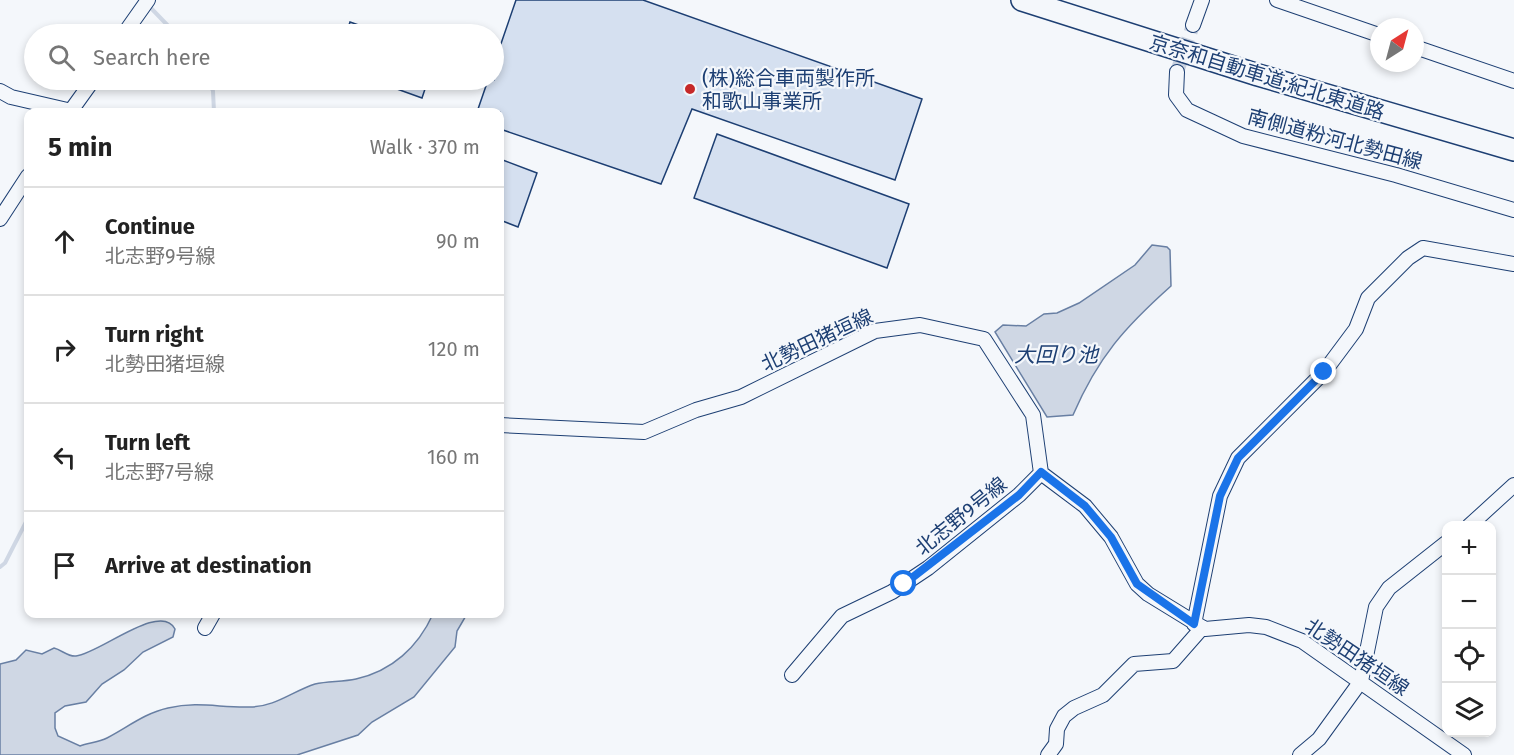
<!DOCTYPE html>
<html lang="en">
<head>
<meta charset="utf-8">
<style>
  :root { --surface:#fff; --page:#f2f2f2; --text:#222; --muted:#767676; --line:#e0e0e0 }
  body { margin:0; font-family:"Fira Sans","Noto Sans JP",sans-serif; background:var(--page); color:var(--text) }
  .controls { position:absolute; right:18px; bottom:18px; display:grid; overflow:hidden; border-radius:12px; box-shadow:0 3px 9px #0003 }
  .controls button { width:54px; height:54px; display:grid; place-items:center; padding:0; border:0; border-bottom:2px solid var(--line); background:var(--surface); color:var(--text); font:30px sans-serif }
  .compass { position:absolute; left:1370px; top:18px; width:54px; height:54px; border-radius:50%; background:var(--surface); box-shadow:0 3px 9px #0003; rotate:36deg }
  .stop { position:absolute; width:18px; height:18px; margin:-14px; border:4px solid #1a73e8; border-radius:50%; background:#fff }
  .stop.end { background:#1a73e8; border-color:#fff; box-shadow:0 2px 6px #0008 }
  .list { margin:0; padding:0; list-style:none }
  h2 { display:flex; justify-content:space-between; align-items:center; height:78px; margin:0; padding:0 24px; font-size:26px }
  h2 small { font-size:20px; font-weight:400; color:var(--muted) }
  .list li { display:grid; grid-template-columns:39px 1fr auto; gap:18px; align-items:center; box-sizing:border-box; height:108px; padding:0 24px; border-top:2px solid var(--line) }
  .list b { display:block; font-size:22px; white-space:nowrap }
  .list p { margin:0; font-size:20px; white-space:nowrap; color:var(--muted) }
  .list em { font-size:20px; font-style:normal; color:var(--muted) }
  .icon { flex:none; width:33px; height:33px; fill:none; stroke:currentColor; stroke-width:2; stroke-linecap:round; stroke-linejoin:round }
  .map { position:relative; flex:none; width:1514px; height:755px; overflow:hidden }
  .search { position:absolute; background:var(--surface); box-shadow:0 3px 9px #0003; left:24px; top:24px; width:480px; height:66px; display:flex; align-items:center; gap:15px; box-sizing:border-box; padding:0 21px; border-radius:33px; color:var(--muted); font-size:22px }
  .panel { position:absolute; background:var(--surface); box-shadow:0 3px 9px #0003; left:24px; top:108px; width:480px; height:510px; border-radius:12px }
  .map>svg:first-child { display:block }
</style>
</head>
<body>
<div class="map">
<svg width="1514" height="755" viewBox="0 0 1514 755">
  <rect width="100%" height="100%" fill="#f4f7fb"/>
  <!-- water -->
  <path fill="#cfd7e4" stroke="#687fa3" stroke-width="1.5" d="M 1152,245 L 1167,247 L 1170,250 L 1171,286 C 1125,327 1098,357 1073,415 L 1047,417 L 995,332 L 1003,325 L 1026,326 L 1044,314 L 1057,313 L 1079,303 L 1135,265 Z
    M 433,614 L 467,614 L 457,631 L 455,647 L 414,697 L 372,722 L 358,735 L 297,755 L 0,755 L 0,664 L 16,660 L 26,650 L 42,654 L 54,648 C 62,650 68,657 76,656 C 99,654 161,601 175,629 L 173,637 L 143,652 L 124,670 L 102,684 L 86,702 L 65,706 L 55,713 L 55,728 L 58,736 L 80,746 C 89,743 99,742 107,738 C 128,727 145,713 168,708 C 199,701 220,708 250,707 C 275,707 293,691 315,684 C 328,681 342,682 356,679 C 392,671 418,647 433,614 Z"/>
  <g fill="none" stroke-linecap="round" stroke-linejoin="round">
    <!-- stream -->
    <path stroke="#cfd7e4" stroke-width="4" d="M 148,5 L 176,34
      M 208,80 L 213,91 L 214,112
      M 0,567 L 5,563 L 28,518"/>
  </g>
  <!-- building -->
  <path fill="#d5e0f0" stroke="#1d3f73" stroke-width="1.5" d="M 516,0 L 643,0 L 922,99 L 895,180 L 692,109 L 661,184 L 500,129 L 500,112 L 477,112 L 488,80 L 494,80 L 494,64 Z
    M 350,22 L 384,34 L 346,34 Z
    M 372,80 L 428,80 L 422,98 Z
    M 717,134 L 909,204 L 887,268 L 694,198 Z
    M 500,159 L 537,173 L 518,227 L 500,220 Z"/>
  <g fill="none" stroke-linecap="round" stroke-linejoin="round">
    <!-- minor-tunnel -->
    <path stroke="#c9d2e0" stroke-width="14" stroke-dasharray="14 7" stroke-linecap="butt" d="M 1177,72 L 1193,25"/>
    <!-- minor casing -->
    <g stroke="#1d3f73" stroke-width="16">
      <path id="minor" d="M 1277,0 L 1379,35
        M 1193,25 L 1202,0
        M 124,34 L 148,0
        M 1415,47 L 1514,81
        M 1177,72 L 1176,95 L 1187,110 L 1243,136 L 1396,175 L 1514,210
        M 0,91 L 11,97 L 76,112
        M 70,112 L 93,80
        M 0,219 L 28,176
        M 500,425 L 644,432 L 696,410 L 741,397 L 875,331 L 920,325 L 984,339 L 1033,415 L 1041,473 L 1085,506 L 1111,537 L 1137,584 L 1148,594 L 1205,629 L 1249,625 L 1266,627 L 1302,641 L 1464,755
        M 1469,526 L 1514,485
        M 1194,624 L 1220,496 L 1238,458 L 1324,372 L 1356,329 L 1368,298 L 1408,258 L 1423,248 L 1514,264
        M 205,628 L 213,614
        M 792,675 L 842,616 L 892,592 L 928,568 L 1019,495 L 1041,473
        M 1048,755 L 1056,744 L 1057,729 L 1064,716 L 1074,708 L 1103,695 L 1134,664 L 1173,661 L 1202,628
        M 1300,755 L 1319,739 L 1361,681 L 1376,607 L 1389,588 L 1446,543"/>
    </g>
    <!-- highway casing -->
    <g stroke="#1d3f73" stroke-width="24">
      <path id="highway" d="M 1022,0 L 1258,75 L 1514,150"/>
    </g>
    <!-- minor -->
    <use href="#minor" stroke="#f4f7fb" stroke-width="14"/>
    <!-- highway -->
    <use href="#highway" stroke="#f4f7fb" stroke-width="21"/>
  </g>
  <g fill="none" stroke-linecap="round" stroke-linejoin="round">
    <!-- route -->
    <path stroke="#1a73e8" stroke-width="8" d="M 904,584 L 1019,495 L 1041,472 L 1085,506 L 1111,537 L 1137,584 L 1194,624 L 1220,496 L 1238,458 L 1324,372"/>
  </g>
  <!-- markers -->
  <circle fill="#c62828" stroke="#f4f7fb" stroke-width="2" cx="690" cy="89" r="6"/>
  <g text-anchor="middle" dominant-baseline="central" stroke-width="4.5" stroke-linejoin="round" paint-order="stroke">
    <!-- street labels -->
    <g font-size="20" fill="#1d3f73" stroke="#f4f7fb">
      <text transform="translate(1267 77) rotate(17)">京奈和自動車道;紀北東道路</text>
      <text transform="translate(1335 139) rotate(15)">南側道粉河北勢田線</text>
      <text transform="translate(817 340) rotate(-25)">北勢田猪垣線</text>
      <text transform="translate(961 516) rotate(-39)">北志野9号線</text>
      <text transform="translate(1357 657) rotate(34)">北勢田猪垣線</text>
    </g>
    <!-- poi labels -->
    <g font-size="20" fill="#1d3f73" stroke="#f4f7fb" text-anchor="start">
      <text x="702" y="78">(株)総合車両製作所<tspan x="702" dy="23">和歌山事業所</tspan></text>
    </g>
    <!-- water labels -->
    <g font-size="21" font-style="italic" fill="#1d3f73" stroke="#f4f7fb">
      <text x="1056" y="355">大回り池</text>
    </g>
  </g>
</svg>
<div class="controls">
<button>+</button>
<button>−</button>
<button><svg class="icon" aria-label="locate" viewBox="0 0 24 24"><circle cx="12" cy="12" r="6"/><path d="M12 2v4M12 18v4M2 12h4M18 12h4"/></svg></button>
<button><svg class="icon" aria-label="layers" viewBox="0 0 24 24"><path d="M12 4l9 5-9 5-9-5zM3 14l9 5 9-5"/></svg></button>
</div>
<svg class="compass" viewBox="-18 -18 36 36"><path d="M0-13l5 13h-10z" fill="#e53935"/><path d="M0 13l5-13h-10z" fill="#767676"/></svg>
<div class="stop" style="left:904px;top:584px"></div>
<div class="stop end" style="left:1324px;top:372px"></div>
<div class="search"><svg class="icon" aria-label="search" viewBox="0 0 24 24"><circle cx="10" cy="10" r="6"/><path d="M15 15l6 6"/></svg>Search here</div>
<section class="panel">
<h2>5 min<small>Walk · 370 m</small></h2>
<ul class="list">
<li><svg class="icon" aria-label="ahead" viewBox="0 0 24 24"><path d="M12 20V5M6 11l6-6 6 6"/></svg><div><b>Continue</b><p>北志野9号線</p></div><em>90 m</em></li>
<li><svg class="icon" aria-label="right" viewBox="0 0 24 24"><path d="M7 20v-9h11M14 6l5 5-5 5"/></svg><div><b>Turn right</b><p>北勢田猪垣線</p></div><em>120 m</em></li>
<li><svg class="icon" aria-label="left" viewBox="0 0 24 24"><path d="M17 20v-9H6M10 6l-5 5 5 5"/></svg><div><b>Turn left</b><p>北志野7号線</p></div><em>160 m</em></li>
<li><svg class="icon" aria-label="arrive" viewBox="0 0 24 24"><path d="M6 21V4h12l-3 4 3 4H6"/></svg><div><b>Arrive at destination</b></div></li>
</ul>
</section>
</div>
</body>
</html>
